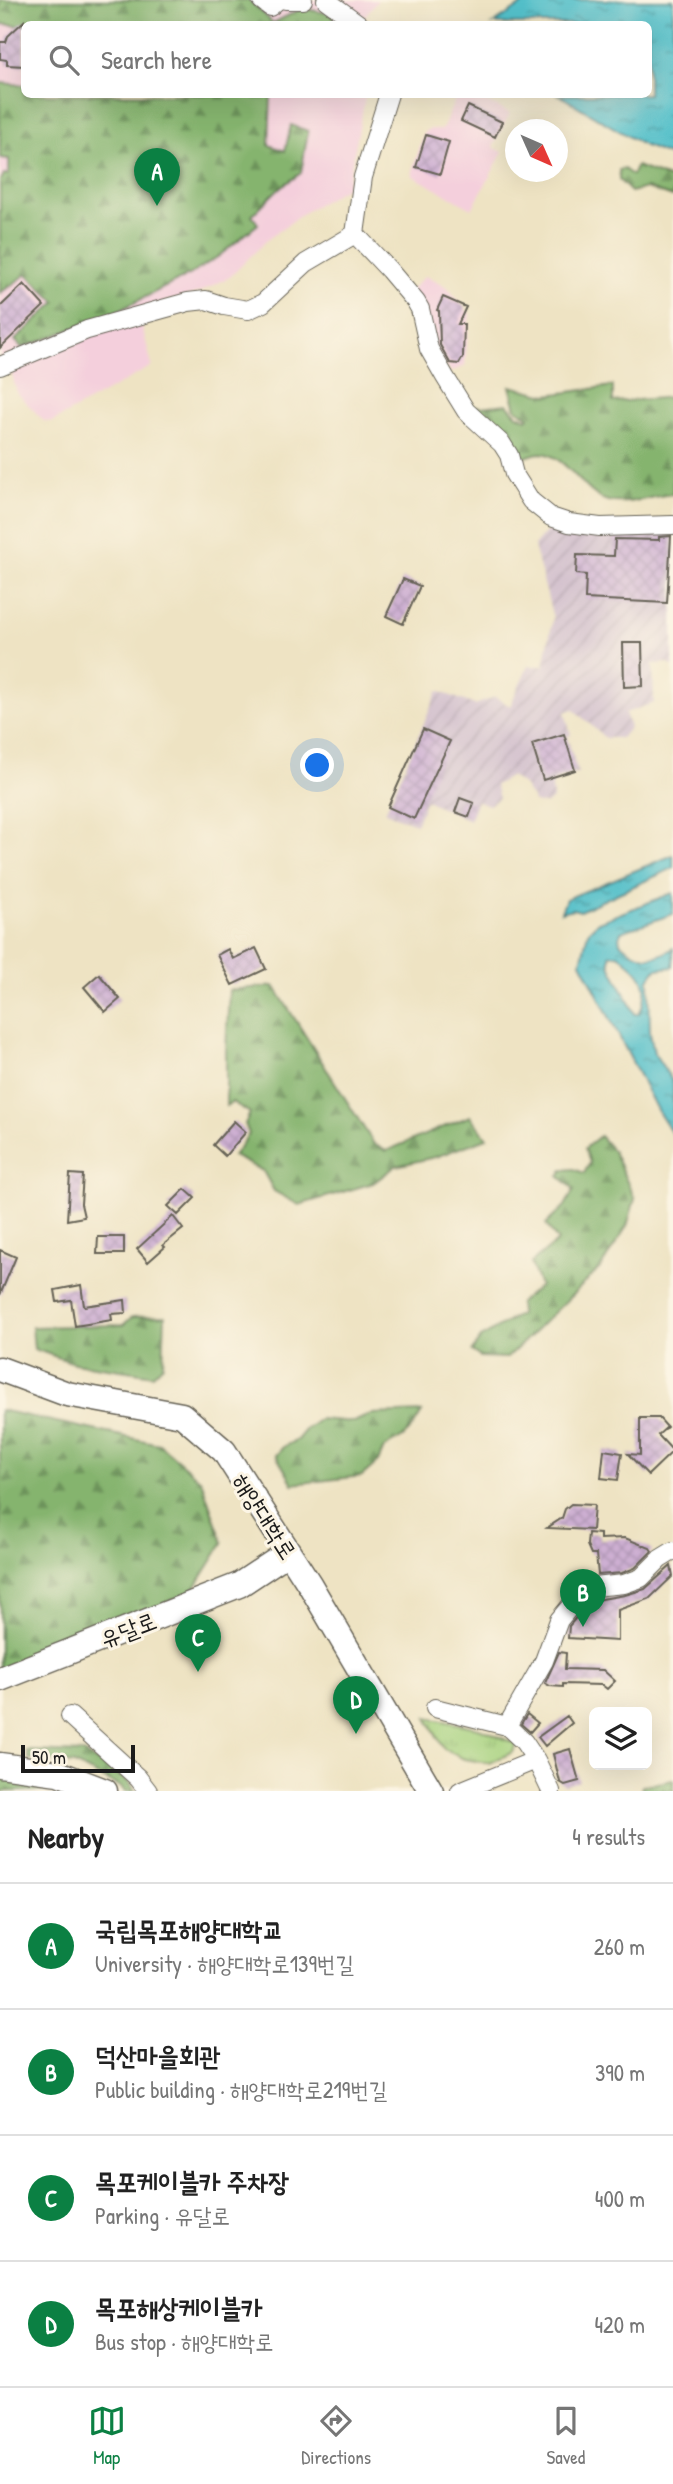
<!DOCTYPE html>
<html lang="en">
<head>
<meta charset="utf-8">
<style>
  :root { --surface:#fff; --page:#f2f2f2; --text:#222; --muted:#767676; --line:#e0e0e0; --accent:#0b8043 }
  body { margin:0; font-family:"Patrick Hand","Poor Story",sans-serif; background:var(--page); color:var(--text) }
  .controls { position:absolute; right:21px; bottom:21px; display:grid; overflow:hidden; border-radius:10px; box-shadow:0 7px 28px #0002 }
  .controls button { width:63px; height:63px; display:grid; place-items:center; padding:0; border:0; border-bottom:2px solid var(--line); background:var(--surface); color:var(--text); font:35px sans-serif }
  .compass { position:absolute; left:505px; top:119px; width:63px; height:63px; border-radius:50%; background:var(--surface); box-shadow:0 7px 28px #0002; rotate:135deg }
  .scale { position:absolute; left:21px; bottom:18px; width:114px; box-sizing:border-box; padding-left:7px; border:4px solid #1c1c1c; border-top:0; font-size:19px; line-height:24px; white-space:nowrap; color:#1c1c1c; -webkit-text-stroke:5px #fcf5e5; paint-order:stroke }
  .you { position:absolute; left:318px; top:766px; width:24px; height:24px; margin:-18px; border:5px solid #fff; border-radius:50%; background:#1a73e8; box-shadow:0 0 0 10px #1a73e833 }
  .badge { display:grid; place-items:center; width:46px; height:46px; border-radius:50%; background:var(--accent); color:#fff; font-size:23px; font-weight:700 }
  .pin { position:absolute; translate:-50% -58px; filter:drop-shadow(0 2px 4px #0008) }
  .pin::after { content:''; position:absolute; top:37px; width:24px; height:21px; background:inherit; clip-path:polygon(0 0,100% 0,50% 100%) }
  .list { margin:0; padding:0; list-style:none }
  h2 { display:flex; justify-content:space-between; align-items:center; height:91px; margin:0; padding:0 28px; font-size:30px }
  h2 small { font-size:23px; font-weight:400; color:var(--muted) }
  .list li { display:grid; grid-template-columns:46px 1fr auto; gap:21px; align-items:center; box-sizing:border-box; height:126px; padding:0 28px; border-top:2px solid var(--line) }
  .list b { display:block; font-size:26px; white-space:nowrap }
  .list p { margin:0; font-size:23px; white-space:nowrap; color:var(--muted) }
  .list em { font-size:23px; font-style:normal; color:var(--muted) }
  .icon { flex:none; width:38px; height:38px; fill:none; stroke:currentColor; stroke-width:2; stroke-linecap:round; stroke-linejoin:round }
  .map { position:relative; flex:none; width:673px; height:1791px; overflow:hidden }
  .search { position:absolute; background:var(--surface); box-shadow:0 7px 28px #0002; left:21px; right:21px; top:21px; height:77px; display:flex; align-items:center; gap:18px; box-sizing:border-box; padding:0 24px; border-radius:10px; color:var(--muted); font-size:26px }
  .sheet { height:595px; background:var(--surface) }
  nav { display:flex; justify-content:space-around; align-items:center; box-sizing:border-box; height:98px; border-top:2px solid var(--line); background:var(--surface); font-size:19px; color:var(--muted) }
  nav a { display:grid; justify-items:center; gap:4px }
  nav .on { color:var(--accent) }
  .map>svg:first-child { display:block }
</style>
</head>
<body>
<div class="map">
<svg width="673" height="1791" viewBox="0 0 673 1791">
  <defs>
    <pattern id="industrial-furrows" width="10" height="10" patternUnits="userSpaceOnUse" patternTransform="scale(1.75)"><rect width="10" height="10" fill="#d0bdcc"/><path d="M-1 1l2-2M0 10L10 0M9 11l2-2" fill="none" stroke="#b2a2af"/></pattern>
    <pattern id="grass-tufts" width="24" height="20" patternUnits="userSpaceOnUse" patternTransform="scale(1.75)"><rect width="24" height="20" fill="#a7d27f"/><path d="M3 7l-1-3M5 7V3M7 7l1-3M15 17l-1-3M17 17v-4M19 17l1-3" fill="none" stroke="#8fb46d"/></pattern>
    <pattern id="forest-firs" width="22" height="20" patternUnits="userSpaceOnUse" patternTransform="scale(1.75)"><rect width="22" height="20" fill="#85b46e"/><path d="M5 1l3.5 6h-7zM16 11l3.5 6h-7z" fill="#6c925a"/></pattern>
    <pattern id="water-ripples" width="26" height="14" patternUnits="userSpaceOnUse" patternTransform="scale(1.75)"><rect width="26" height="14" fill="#52bfc9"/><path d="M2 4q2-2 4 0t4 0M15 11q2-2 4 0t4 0" fill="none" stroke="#439aa2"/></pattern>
    <pattern id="building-cross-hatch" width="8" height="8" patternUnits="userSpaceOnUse" patternTransform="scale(1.75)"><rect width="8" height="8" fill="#cdafd2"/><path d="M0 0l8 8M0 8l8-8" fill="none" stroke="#af96b4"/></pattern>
  </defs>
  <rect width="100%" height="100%" fill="#fcf5e5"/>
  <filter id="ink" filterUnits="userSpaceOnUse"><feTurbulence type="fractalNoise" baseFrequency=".0143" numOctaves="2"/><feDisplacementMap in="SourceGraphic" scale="14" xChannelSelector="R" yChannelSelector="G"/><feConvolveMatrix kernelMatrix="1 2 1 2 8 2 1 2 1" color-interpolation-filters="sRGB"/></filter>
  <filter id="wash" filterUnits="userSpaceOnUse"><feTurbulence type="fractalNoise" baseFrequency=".00686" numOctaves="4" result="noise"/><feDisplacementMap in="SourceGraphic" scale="28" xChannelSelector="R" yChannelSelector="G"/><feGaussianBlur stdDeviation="1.57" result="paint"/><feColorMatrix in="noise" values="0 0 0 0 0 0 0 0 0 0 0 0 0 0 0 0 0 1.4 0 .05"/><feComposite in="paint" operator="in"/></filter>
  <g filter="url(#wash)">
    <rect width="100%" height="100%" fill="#eee3c3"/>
    <!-- built -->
    <path fill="#f4cfdc" d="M 0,0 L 378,0 L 364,17 L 364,24 L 24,24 L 24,94 L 366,94 L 347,187 L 305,212 L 267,240 L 230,277 L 200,292 L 138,310 L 152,366 L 52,422 L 44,421 L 17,393 L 11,371 L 0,360 Z
      M 457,95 L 472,95 L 510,113 L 493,147 L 503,152 L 472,209 L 413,176 L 412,171 L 425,131 L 431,129 L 442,130 Z
      M 425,276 L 447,287 L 470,314 L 465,366 L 451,372 L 434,348 L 410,291 Z"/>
    <!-- industrial -->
    <path fill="url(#industrial-furrows)" d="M 553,524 L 580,537 L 673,529 L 673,667 L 668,663 L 653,664 L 654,703 L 625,713 L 630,727 L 621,738 L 605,738 L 573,709 L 565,712 L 571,735 L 567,736 L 578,773 L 555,780 L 552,786 L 553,799 L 546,804 L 535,803 L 524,786 L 511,776 L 495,785 L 499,798 L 489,805 L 477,801 L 469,820 L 426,800 L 416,824 L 385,812 L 438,691 L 475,705 L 495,697 L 510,706 L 528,666 L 544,666 L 553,618 L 534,546 Z"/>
    <!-- grass -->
    <path fill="url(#grass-tufts)" stroke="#62774e" stroke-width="2" d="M 427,1718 L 479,1728 L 517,1744 L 513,1752 L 490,1763 L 464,1759 L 444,1749 Z"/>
    <!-- forest -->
    <path fill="url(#forest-firs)" stroke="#506845" stroke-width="2" d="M 0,0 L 249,0 L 273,23 L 303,8 L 332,14 L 336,24 L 24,26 L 0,24 Z
      M 0,83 L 24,85 L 24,94 L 271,95 L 269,145 L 285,151 L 291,125 L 308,131 L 301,173 L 277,190 L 252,215 L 258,224 L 219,256 L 191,274 L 114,313 L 22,348 L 15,340 L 56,302 L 27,274 L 0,293 L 0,182 L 4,174 L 9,175 L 9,159 L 0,158 Z
      M 637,166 L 673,180 L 673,197 L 646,188 L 631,192 L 619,180 L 619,170 L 624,169 L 632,175 Z
      M 510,386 L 547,395 L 613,386 L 613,402 L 673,397 L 673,494 C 651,496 629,506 608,501 C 584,495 567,455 541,453 C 535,453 526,457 520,459 L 511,447 L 467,405 L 481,407 L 507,404 L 517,415 L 527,419 L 529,417 L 516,409 Z
      M 274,986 L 374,1144 L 386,1151 L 470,1116 L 487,1138 L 435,1157 L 396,1166 L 373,1183 L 299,1205 L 274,1191 L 263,1171 L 233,1156 L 249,1134 L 245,1124 L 250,1113 L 232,1102 L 226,1106 L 226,1051 L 229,990 Z
      M 600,1136 L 613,1151 L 635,1199 L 627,1226 L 601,1267 L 507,1358 L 480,1357 L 472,1351 L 481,1338 L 520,1314 L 519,1303 L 540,1286 L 531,1263 L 558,1241 L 546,1224 L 565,1206 L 574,1189 L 559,1176 L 563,1170 L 574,1169 L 584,1173 L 590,1163 L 585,1148 Z
      M 165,1316 L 163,1365 L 153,1375 L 74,1363 L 34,1349 L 32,1327 L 123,1325 L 132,1317 Z
      M 0,1410 L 159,1444 L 201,1480 L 223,1543 L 193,1591 L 0,1674 Z
      M 422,1412 L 412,1428 L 403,1437 L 384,1448 L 378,1462 L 362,1476 L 293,1484 L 276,1455 L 284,1446 L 297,1440 L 306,1429 L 320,1419 L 354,1422 L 371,1414 Z
      M 27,1751 L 83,1753 L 129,1782 L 135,1791 L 125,1791 L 121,1787 L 74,1764 L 29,1759 Z
      M 0,1776 L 63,1783 L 81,1791 L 0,1791 Z
      M 673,1780 L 673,1791 L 641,1791 L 642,1786 Z"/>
    <!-- water -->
    <path fill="url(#water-ripples)" stroke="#376e72" stroke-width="2" fill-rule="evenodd" d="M 529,0 L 673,0 L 673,157 L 643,145 L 559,95 L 648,94 L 648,24 L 493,24 Z
      M 673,855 L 673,868 L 580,911 L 573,909 L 561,912 L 566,899 Z
      M 673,893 L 673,914 L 621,932 L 619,937 L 620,943 C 639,958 651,963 673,948 L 673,967 L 656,969 L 649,979 L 650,1033 L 654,1053 L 673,1082 L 673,1135 L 657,1110 L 581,962 L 588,932 L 598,922 ZM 618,954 C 641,973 654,983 639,1014 L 635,1014 L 610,965 L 610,955 Z"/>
    <g id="blocks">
      <!-- building -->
      <path fill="url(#building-cross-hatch)" d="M 24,21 L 24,66 L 7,65 L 7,60 L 0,59 L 0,42 L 6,42 L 8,36 Z
        M 468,106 L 502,122 L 495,137 L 461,121 Z
        M 426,135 L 449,142 L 440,174 L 416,167 Z
        M 24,284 L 44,306 L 0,348 L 0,307 Z
        M 443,297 L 466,307 L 458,324 L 464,324 L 463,357 L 459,364 L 450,363 L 440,345 L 439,311 L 437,310 Z
        M 671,536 L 667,603 L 585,599 L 586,575 L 576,574 L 577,555 L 614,556 L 615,539 L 659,540 L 659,537 Z
        M 403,579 L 420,586 L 403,624 L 386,616 Z
        M 623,643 L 642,643 L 643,686 L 624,687 Z
        M 423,729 L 450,741 L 414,819 L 388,807 Z
        M 564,734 L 575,770 L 543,780 L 532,744 Z
        M 460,798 L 474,803 L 469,817 L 455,812 Z
        M 256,948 L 266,969 L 232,985 L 217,955 L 228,949 L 233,959 Z
        M 99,974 L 120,999 L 105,1012 L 84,987 Z
        M 234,1121 L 246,1132 L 225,1156 L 213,1145 Z
        M 70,1174 L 83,1175 L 81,1204 L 84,1217 L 67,1220 Z
        M 185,1189 L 195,1198 L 178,1215 L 168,1206 Z
        M 173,1216 L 183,1229 L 163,1245 L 165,1247 L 148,1262 L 137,1249 Z
        M 98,1237 L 124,1237 L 124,1254 L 97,1254 Z
        M 0,1250 L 16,1257 L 0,1295 Z
        M 81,1285 L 84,1306 L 125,1300 L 126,1313 L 111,1314 L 112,1320 L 75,1326 L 71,1300 L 57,1302 L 55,1290 Z
        M 640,1418 L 659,1418 L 667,1427 L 658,1435 L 673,1451 L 648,1475 L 628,1454 L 640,1455 Z
        M 604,1450 L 622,1453 L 618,1480 L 601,1478 Z
        M 571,1504 L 594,1505 L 592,1530 L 547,1528 L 562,1518 L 565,1509 Z
        M 588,1533 L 600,1534 L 600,1539 L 625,1538 L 650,1548 L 652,1551 L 635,1568 L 622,1573 L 598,1575 L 596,1554 L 591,1554 L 587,1545 Z
        M 671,1566 L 673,1576 L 649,1599 L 618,1610 L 618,1641 L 568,1638 L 569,1626 L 590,1601 L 625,1595 L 645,1589 Z
        M 559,1652 L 566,1653 L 565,1669 L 603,1670 L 615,1681 L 607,1689 L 602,1685 L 563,1684 L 563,1687 L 550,1686 L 545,1683 Z
        M 527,1714 L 538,1723 L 530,1732 L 521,1724 Z
        M 567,1716 L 572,1723 L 545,1746 L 538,1737 Z
        M 570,1749 L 579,1781 L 565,1785 L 560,1782 L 553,1754 Z"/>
    </g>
  </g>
  <g filter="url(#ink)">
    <use href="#blocks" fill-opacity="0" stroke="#666256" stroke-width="2"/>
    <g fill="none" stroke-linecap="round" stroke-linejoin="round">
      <!-- street casing -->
      <g stroke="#666256" stroke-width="20">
        <path id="street" d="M 261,0 L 270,7 L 278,0
          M 285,0 L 303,0
          M 326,0 L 359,24
          M 355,234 L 389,270 L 416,302 L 420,309 L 429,349 L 445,377 L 466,411 L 502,444 L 509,455 L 514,474 L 531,501 L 551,517 L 569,523 L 600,527 L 673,525
          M 355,234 L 363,177 L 389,94
          M 0,366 L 87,330 L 188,302 L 206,300 L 224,306 L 248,310 L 263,303 L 306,263 L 355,234
          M 435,1708 L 507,1726 L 524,1742 L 536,1760 L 460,1791
          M 70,1716 L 138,1778 L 148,1791
          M 507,1726 L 544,1661 L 559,1620 L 583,1591 L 594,1587 L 624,1584 L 641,1578 L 660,1559 L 673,1551
          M 536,1760 L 551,1791"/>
      </g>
      <!-- secondary casing -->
      <g stroke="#666256" stroke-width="27">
        <path id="secondary" d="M 0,1369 L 67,1394 L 182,1415 L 224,1451 L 310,1585 L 431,1791
          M 0,1679 L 239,1585 L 289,1552
          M 0,1765 L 58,1773 L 105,1791"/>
      </g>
      <!-- street -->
      <use href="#street" stroke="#fff" stroke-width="18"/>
      <!-- secondary -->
      <use href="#secondary" stroke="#fff" stroke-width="24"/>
    </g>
  </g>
  <g text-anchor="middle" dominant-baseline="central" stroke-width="6" stroke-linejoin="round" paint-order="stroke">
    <!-- street labels -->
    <g font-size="24" fill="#1c1c1c" stroke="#fcf5e5">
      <text transform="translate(265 1516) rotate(57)">해양대학로</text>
      <text transform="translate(128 1629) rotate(-21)">유달로</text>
    </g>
  </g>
</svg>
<div class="controls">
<button><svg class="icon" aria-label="layers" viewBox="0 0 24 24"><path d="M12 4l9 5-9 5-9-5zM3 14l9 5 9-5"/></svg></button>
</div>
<svg class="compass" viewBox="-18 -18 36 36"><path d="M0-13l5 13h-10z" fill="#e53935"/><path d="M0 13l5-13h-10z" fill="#767676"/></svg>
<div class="scale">50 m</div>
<div class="you"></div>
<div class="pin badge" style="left:157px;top:206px">A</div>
<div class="pin badge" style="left:583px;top:1627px">B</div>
<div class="pin badge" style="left:198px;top:1672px">C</div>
<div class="pin badge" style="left:356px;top:1734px">D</div>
<div class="search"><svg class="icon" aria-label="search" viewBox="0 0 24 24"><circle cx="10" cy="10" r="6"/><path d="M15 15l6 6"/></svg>Search here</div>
</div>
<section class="sheet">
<h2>Nearby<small>4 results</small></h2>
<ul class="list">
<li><span class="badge">A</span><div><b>국립목포해양대학교</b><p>University · 해양대학로139번길</p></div><em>260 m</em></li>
<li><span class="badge">B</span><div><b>덕산마을회관</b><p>Public building · 해양대학로219번길</p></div><em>390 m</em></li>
<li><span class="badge">C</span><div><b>목포케이블카 주차장</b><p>Parking · 유달로</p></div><em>400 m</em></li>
<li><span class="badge">D</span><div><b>목포해상케이블카</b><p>Bus stop · 해양대학로</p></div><em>420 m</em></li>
</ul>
</section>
<nav>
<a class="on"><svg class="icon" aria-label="map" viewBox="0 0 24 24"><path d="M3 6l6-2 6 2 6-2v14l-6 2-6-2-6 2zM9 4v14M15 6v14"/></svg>Map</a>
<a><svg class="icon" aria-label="directions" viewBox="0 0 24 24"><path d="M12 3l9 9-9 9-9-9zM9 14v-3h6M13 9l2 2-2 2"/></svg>Directions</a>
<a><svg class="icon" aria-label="saved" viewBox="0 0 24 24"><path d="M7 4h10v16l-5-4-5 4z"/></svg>Saved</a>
</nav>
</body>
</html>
